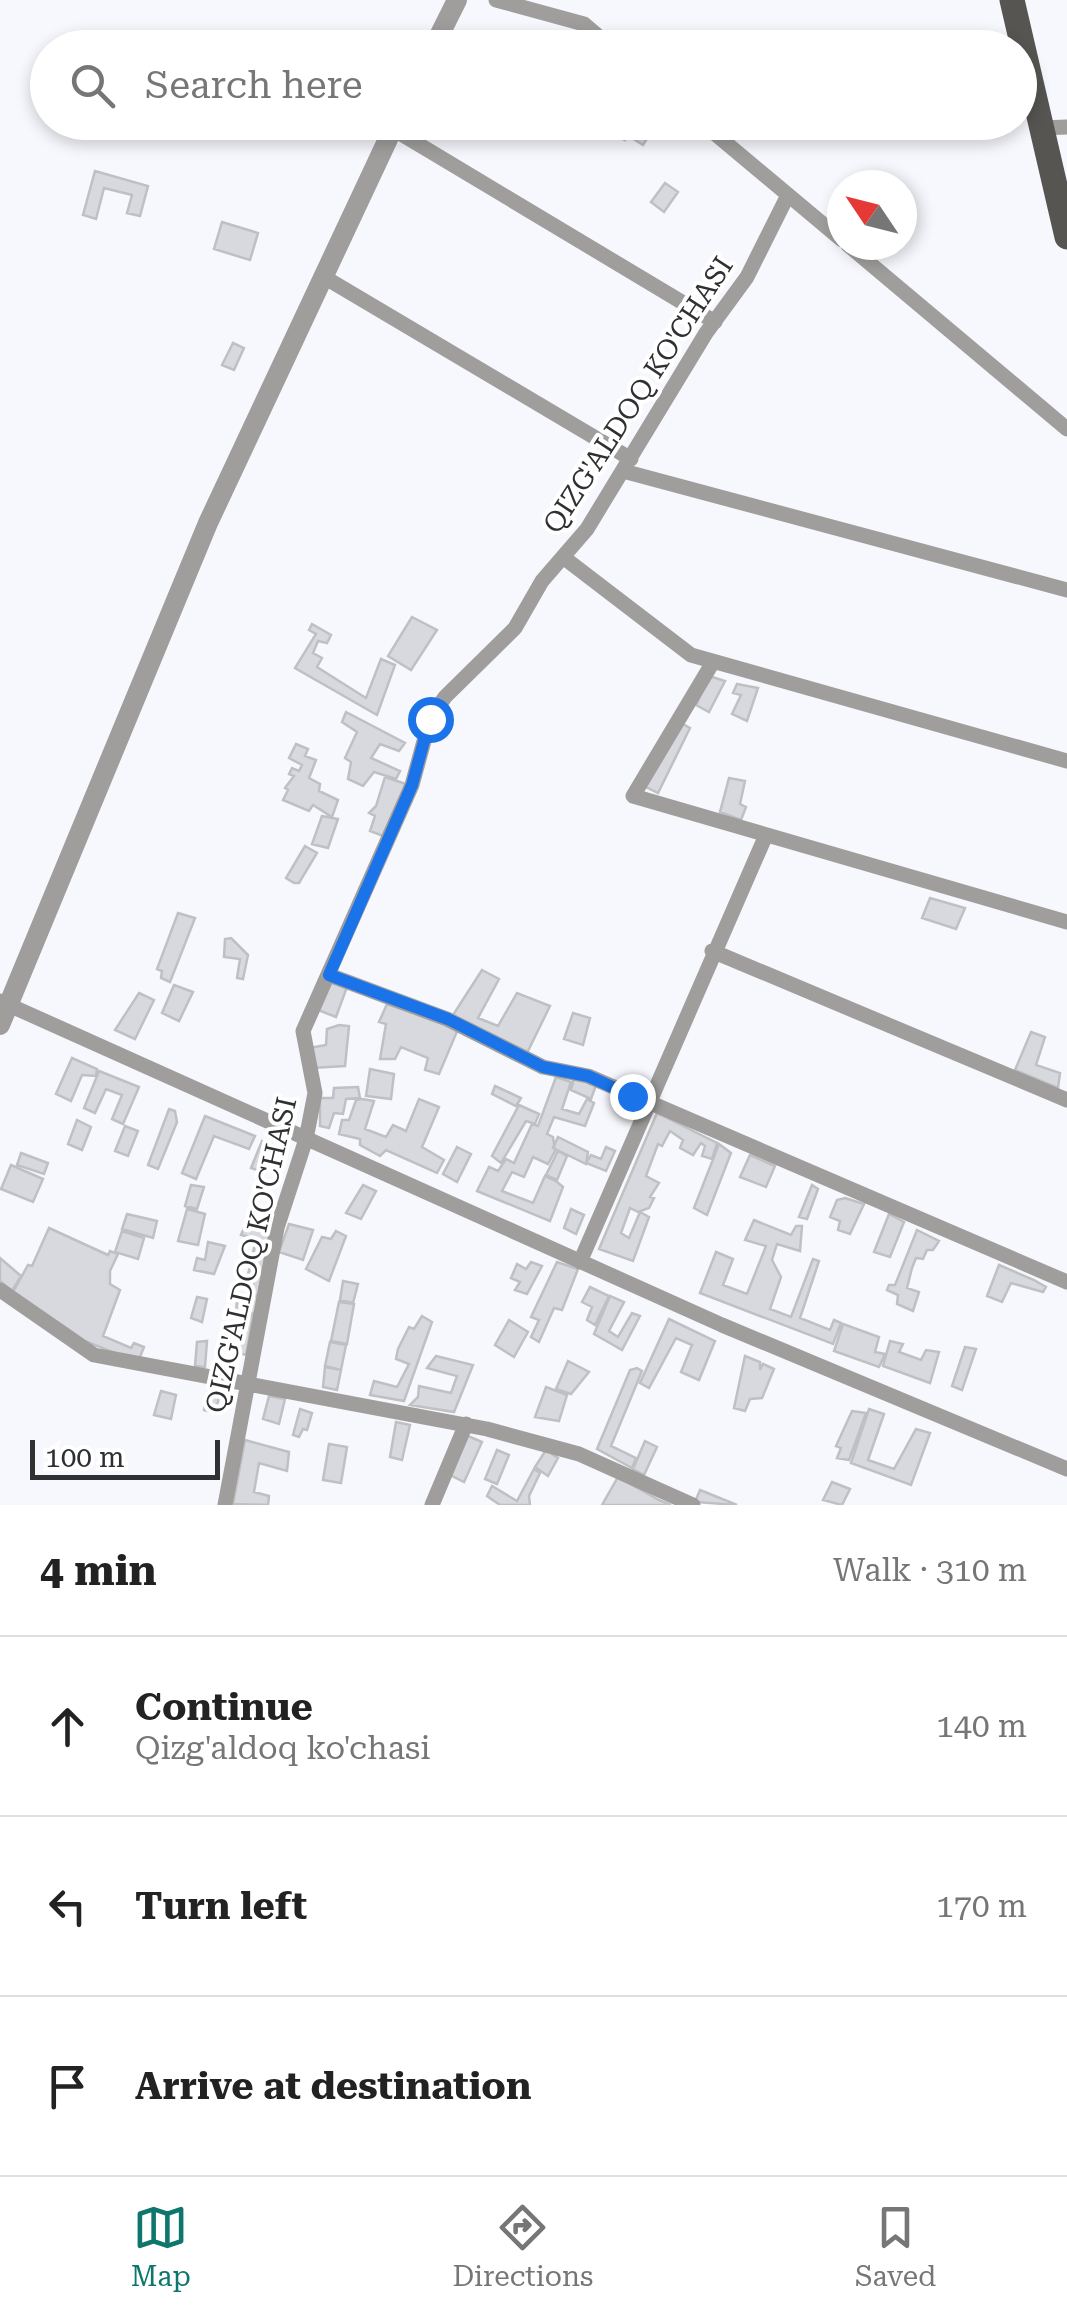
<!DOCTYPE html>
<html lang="en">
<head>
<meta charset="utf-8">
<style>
  :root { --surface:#fff; --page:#f2f2f2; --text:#222; --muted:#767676; --line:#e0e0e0; --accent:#0f766e }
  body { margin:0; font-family:"Roboto Serif",serif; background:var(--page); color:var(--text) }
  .compass { position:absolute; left:827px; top:170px; width:90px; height:90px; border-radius:50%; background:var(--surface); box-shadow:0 5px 15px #0003; rotate:305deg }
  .scale { position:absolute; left:30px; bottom:25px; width:190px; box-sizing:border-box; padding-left:10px; border:5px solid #2f3031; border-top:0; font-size:28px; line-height:35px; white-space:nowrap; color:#2f3031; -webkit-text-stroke:8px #fff; paint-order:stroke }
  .stop { position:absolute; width:30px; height:30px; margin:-22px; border:8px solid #1a73e8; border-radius:50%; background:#fff }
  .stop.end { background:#1a73e8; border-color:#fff; box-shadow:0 2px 10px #0008 }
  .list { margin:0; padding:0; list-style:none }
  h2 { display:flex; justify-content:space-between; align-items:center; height:130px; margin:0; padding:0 40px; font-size:42px }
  h2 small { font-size:32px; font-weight:400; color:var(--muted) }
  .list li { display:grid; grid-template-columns:65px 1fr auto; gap:30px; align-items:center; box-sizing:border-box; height:180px; padding:0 40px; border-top:2px solid var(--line) }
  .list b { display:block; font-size:38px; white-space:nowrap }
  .list p { margin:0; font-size:32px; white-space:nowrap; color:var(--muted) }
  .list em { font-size:32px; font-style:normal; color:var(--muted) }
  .icon { flex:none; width:55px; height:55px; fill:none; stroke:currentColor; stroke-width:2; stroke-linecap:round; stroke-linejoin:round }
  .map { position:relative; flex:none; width:1067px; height:1505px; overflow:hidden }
  .search { position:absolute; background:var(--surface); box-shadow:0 5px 15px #0003; left:30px; right:30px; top:30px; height:110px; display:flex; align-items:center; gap:25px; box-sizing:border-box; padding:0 35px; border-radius:55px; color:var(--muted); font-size:38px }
  .sheet { height:670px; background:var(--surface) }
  nav { display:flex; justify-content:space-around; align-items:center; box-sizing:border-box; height:140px; border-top:2px solid var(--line); background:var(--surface); font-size:28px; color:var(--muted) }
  nav a { display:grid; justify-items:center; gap:5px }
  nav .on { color:var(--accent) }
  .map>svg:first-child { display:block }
</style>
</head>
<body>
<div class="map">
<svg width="1067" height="1505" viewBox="0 0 1067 1505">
  <rect width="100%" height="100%" fill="#f7f8fd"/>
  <!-- building -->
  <path fill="#d8d9de" stroke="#bfc0c4" stroke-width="2.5" d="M 589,122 L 632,122 L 634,123 L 625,140 Z
    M 638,122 L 666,122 L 672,126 L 665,138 L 652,130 L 643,145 L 629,136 Z
    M 95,171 L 148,186 L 140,216 L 127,213 L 132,195 L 104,188 L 96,219 L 83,215 Z
    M 665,183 L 678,192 L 664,212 L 651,202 Z
    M 222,222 L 258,233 L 250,260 L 214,249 Z
    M 233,343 L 244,348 L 234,370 L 222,365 Z
    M 412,617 L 437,630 L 411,670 L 388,656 Z
    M 312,624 L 331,635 L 327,643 L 318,641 L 313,653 L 322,658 L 317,667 L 366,698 L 381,659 L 395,665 L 377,715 L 295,668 L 316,634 L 309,630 Z
    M 709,676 L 725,681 L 709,712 L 696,705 Z
    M 737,684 L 758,688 L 747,721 L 732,714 L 741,695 L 733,693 Z
    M 346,712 L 405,743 L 399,751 L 380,744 L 371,758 L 400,771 L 396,779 L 374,772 L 363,786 L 348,779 L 351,762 L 345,758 L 357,732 L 342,722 Z
    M 681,723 L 690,728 L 658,793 L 646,787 Z
    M 296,744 L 308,749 L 305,756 L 316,760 L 309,778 L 320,784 L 319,791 L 338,800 L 332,817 L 313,805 L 309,811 L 283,800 L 288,790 L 285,788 L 294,776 L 289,774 L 292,768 L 299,771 L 302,765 L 289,758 Z
    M 385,777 L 406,784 L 383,836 L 370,831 L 375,816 L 369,813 L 376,806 Z
    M 729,778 L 745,781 L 740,804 L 746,807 L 741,820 L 720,812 Z
    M 322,816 L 338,819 L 328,848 L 312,844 Z
    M 305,846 L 317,853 L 299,883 L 294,883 L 286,878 Z
    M 930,898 L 965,908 L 956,929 L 922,918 Z
    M 178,913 L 195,918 L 170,982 L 161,978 L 162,971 L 157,969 Z
    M 231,938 L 248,955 L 243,979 L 237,978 L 240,959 L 224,957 L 225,939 Z
    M 482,970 L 499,979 L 478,1018 L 498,1026 L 517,993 L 550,1006 L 527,1053 L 453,1015 Z
    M 331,980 L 347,987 L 336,1017 L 318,1010 Z
    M 174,985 L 193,992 L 179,1021 L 162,1013 Z
    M 139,993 L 154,1000 L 135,1039 L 115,1030 Z
    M 387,1004 L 458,1029 L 439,1074 L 425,1070 L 428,1058 L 401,1047 L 395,1059 L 380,1059 L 386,1024 L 379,1022 Z
    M 573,1013 L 590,1018 L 583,1045 L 564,1039 Z
    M 339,1025 L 349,1026 L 345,1066 L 312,1068 L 309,1048 L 326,1045 L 327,1029 Z
    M 1031,1032 L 1045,1037 L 1036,1065 L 1060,1073 L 1058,1088 L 1015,1070 Z
    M 72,1058 L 97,1069 L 96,1076 L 82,1075 L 71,1101 L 56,1094 Z
    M 370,1069 L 394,1074 L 391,1099 L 366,1096 Z
    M 99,1071 L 139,1087 L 123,1124 L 112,1119 L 122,1095 L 106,1089 L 95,1113 L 84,1108 Z
    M 556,1077 L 571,1082 L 562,1109 L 579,1114 L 587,1099 L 594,1103 L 585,1126 L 554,1117 L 547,1134 L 553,1137 L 555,1151 L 548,1164 L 533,1157 L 524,1177 L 512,1172 L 502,1191 L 533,1203 L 545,1176 L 556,1181 L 563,1187 L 550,1221 L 477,1191 L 489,1167 L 498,1171 L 506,1159 L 514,1163 L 532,1124 L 538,1126 Z
    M 574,1078 L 596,1085 L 591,1099 L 571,1090 Z
    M 495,1086 L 521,1098 L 516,1106 L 492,1094 Z
    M 358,1087 L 360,1098 L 346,1099 L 343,1114 L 334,1113 L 329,1128 L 320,1126 L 320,1098 L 333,1098 L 334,1088 Z
    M 362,1099 L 374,1101 L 365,1129 L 386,1137 L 393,1125 L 406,1131 L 419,1099 L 439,1107 L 422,1147 L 444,1160 L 437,1173 L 386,1150 L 380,1156 L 360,1145 L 360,1139 L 339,1134 L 342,1120 L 349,1120 L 356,1100 Z
    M 519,1105 L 539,1114 L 535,1124 L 526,1121 L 501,1163 L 492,1156 Z
    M 169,1109 L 175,1111 L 177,1122 L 158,1169 L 148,1165 Z
    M 657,1113 L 717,1143 L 712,1159 L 702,1156 L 705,1146 L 701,1143 L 693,1155 L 680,1148 L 683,1140 L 670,1131 L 662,1146 L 658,1144 L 646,1176 L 659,1183 L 650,1197 L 654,1198 L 649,1208 L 638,1212 L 630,1208 L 621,1233 L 629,1238 L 640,1212 L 649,1217 L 633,1261 L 599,1249 Z
    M 205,1116 L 255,1136 L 249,1149 L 214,1136 L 196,1179 L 182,1173 Z
    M 77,1120 L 91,1127 L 82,1150 L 68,1144 Z
    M 125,1126 L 138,1131 L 128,1156 L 115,1151 Z
    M 558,1137 L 588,1152 L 586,1164 L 553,1148 Z
    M 262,1141 L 275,1146 L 263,1172 L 251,1168 Z
    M 719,1144 L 731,1153 L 707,1215 L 694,1208 Z
    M 457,1147 L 471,1154 L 457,1182 L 443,1174 Z
    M 606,1147 L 615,1151 L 606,1171 L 586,1163 L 591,1155 L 601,1159 Z
    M 558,1151 L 567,1156 L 557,1180 L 546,1175 Z
    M 21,1153 L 48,1163 L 44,1174 L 17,1165 Z
    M 750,1155 L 775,1166 L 766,1187 L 740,1177 Z
    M 11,1165 L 43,1179 L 33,1202 L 1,1189 Z
    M 191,1185 L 204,1187 L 197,1209 L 185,1206 Z
    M 363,1185 L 376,1191 L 361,1219 L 346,1213 Z
    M 812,1185 L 818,1189 L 807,1219 L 799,1217 Z
    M 845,1198 L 864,1204 L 850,1234 L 838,1230 L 840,1221 L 830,1217 L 837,1200 Z
    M 187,1209 L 205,1214 L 198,1245 L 178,1241 Z
    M 571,1209 L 584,1215 L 576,1234 L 564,1228 Z
    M 127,1214 L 157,1221 L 153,1238 L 122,1229 Z
    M 889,1214 L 904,1222 L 890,1257 L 874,1252 Z
    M 754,1220 L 791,1235 L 796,1226 L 802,1226 L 800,1251 L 777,1244 L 772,1260 L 781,1277 L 770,1309 L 791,1317 L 813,1259 L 819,1261 L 800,1318 L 830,1330 L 834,1320 L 841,1323 L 833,1344 L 700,1293 L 716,1252 L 733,1259 L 723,1285 L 747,1294 L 766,1246 L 745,1240 Z
    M 289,1224 L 313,1230 L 303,1260 L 279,1252 Z
    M 245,1226 L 272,1233 L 259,1296 L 251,1293 L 254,1280 L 247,1279 L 256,1239 L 241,1235 Z
    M 49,1228 L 108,1255 L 110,1251 L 118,1254 L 110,1271 L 110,1284 L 120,1290 L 103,1336 L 131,1348 L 134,1343 L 144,1347 L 138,1362 L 82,1340 L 12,1294 L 28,1265 L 32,1266 Z
    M 917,1230 L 939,1241 L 933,1250 L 927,1250 L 923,1259 L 916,1258 L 912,1268 L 907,1288 L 919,1292 L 913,1311 L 897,1304 L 898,1295 L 887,1290 L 889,1285 L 895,1285 Z
    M 122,1231 L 144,1238 L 138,1259 L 115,1252 Z
    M 336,1231 L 346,1236 L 329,1281 L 306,1269 L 322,1237 L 331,1239 Z
    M 208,1242 L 225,1246 L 214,1274 L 194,1270 L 197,1258 L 205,1260 Z
    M 0,1258 L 21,1276 L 12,1291 L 0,1281 Z
    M 531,1262 L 542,1266 L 527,1294 L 515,1290 L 520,1282 L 511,1278 L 517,1264 L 526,1269 Z
    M 557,1262 L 578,1269 L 562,1310 L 554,1308 L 539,1342 L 531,1337 L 539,1320 L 531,1317 Z
    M 999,1265 L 1034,1280 L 1046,1287 L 1043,1292 L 1011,1283 L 1002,1302 L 987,1296 Z
    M 343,1281 L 358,1284 L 353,1303 L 340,1300 Z
    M 590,1287 L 609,1296 L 595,1325 L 587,1320 L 592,1307 L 582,1302 Z
    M 238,1293 L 259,1297 L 256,1314 L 236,1311 Z
    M 610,1296 L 624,1302 L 609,1331 L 618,1337 L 632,1313 L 640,1316 L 622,1350 L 594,1334 Z
    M 197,1297 L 207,1299 L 202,1322 L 191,1318 Z
    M 339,1302 L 354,1304 L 347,1344 L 331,1341 Z
    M 243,1314 L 253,1316 L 246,1355 L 235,1352 Z
    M 422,1316 L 432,1322 L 404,1401 L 370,1395 L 374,1381 L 397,1387 L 409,1364 L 396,1359 L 398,1349 L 409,1327 L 414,1329 Z
    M 669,1319 L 715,1341 L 699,1380 L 681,1372 L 692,1345 L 676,1338 L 649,1388 L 640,1383 Z
    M 509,1320 L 528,1332 L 514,1357 L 495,1345 Z
    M 843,1324 L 879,1337 L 875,1352 L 885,1354 L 879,1367 L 834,1351 Z
    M 207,1341 L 205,1367 L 195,1366 L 197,1342 Z
    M 890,1341 L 903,1344 L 899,1352 L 921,1360 L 926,1350 L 939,1352 L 930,1383 L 883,1366 Z
    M 330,1342 L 346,1345 L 341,1370 L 325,1366 Z
    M 965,1347 L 976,1349 L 962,1390 L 952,1386 Z
    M 436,1356 L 473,1365 L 454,1412 L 410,1405 L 418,1397 L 419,1386 L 451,1393 L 457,1376 L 427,1368 Z
    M 745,1356 L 760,1362 L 760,1370 L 763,1364 L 774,1369 L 762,1398 L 750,1399 L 745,1411 L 734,1408 Z
    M 568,1361 L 589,1372 L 571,1394 L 556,1389 Z
    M 325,1367 L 341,1370 L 337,1390 L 323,1387 Z
    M 637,1368 L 642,1371 L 611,1446 L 636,1458 L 632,1468 L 597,1449 L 630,1370 Z
    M 209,1387 L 221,1390 L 215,1413 L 204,1410 Z
    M 546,1387 L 567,1395 L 559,1421 L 535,1417 Z
    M 161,1391 L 176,1395 L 171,1419 L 154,1415 Z
    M 269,1396 L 285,1399 L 279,1424 L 263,1419 Z
    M 300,1409 L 312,1413 L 307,1430 L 303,1429 L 299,1437 L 293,1435 Z
    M 869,1409 L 884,1414 L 868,1460 L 894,1469 L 916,1429 L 930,1433 L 911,1485 L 851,1463 Z
    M 852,1411 L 866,1413 L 849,1460 L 837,1458 L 841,1448 L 836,1446 Z
    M 396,1422 L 410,1425 L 402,1460 L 390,1457 Z
    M 468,1436 L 482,1442 L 464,1482 L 450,1475 Z
    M 245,1440 L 289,1452 L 287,1471 L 259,1463 L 254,1492 L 269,1496 L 268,1505 L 233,1504 Z
    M 645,1441 L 657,1447 L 644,1475 L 633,1469 Z
    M 329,1444 L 347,1447 L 341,1483 L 323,1480 Z
    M 497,1450 L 509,1455 L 497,1484 L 485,1479 Z
    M 546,1450 L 558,1458 L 548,1476 L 535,1467 Z
    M 534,1469 L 540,1473 L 529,1496 L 530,1505 L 500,1505 L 487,1496 L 492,1486 L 517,1501 Z
    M 618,1477 L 659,1500 L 671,1505 L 602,1505 Z
    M 832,1482 L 850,1489 L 842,1505 L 823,1500 Z
    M 700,1490 L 737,1505 L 695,1502 Z"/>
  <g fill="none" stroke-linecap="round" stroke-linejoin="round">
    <!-- minor -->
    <path stroke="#9f9e9c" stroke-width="15" d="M 496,0 L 584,24 L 612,48
      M 701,122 L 842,240
      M 1041,128 L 1067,127
      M 393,129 L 715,322
      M 848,245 L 1067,429
      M 324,277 L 631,459
      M 623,471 L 1067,590
      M 563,557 L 691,655 L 1067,761
      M 713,662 L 633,796 L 1067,922
      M 712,951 L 1067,1100
      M 329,975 L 447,1019 L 543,1067 L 588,1076 L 1067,1282
      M 0,1001 L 722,1325 L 1067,1469
      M 580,1262 L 766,835
      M 0,1290 L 94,1355 L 487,1429 L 579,1454 L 693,1505
      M 225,1505 L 277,1228 L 306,1139 L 315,1093 L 303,1031 L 412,785 L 430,719 L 445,697 L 515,628 L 542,581 L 587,529 L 706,333 L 747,277 L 788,195
      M 432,1505 L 466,1424"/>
    <!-- tertiary -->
    <path stroke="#9f9e9c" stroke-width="20" d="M 433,48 L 457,0
      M 0,1025 L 208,523 L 396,122"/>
    <!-- primary -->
    <path stroke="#565552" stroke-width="25" d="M 1012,0 L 1067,237"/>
  </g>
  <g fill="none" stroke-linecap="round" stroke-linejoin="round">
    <!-- route -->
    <path stroke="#1a73e8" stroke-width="12" d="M 430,719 L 412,785 L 329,975 L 448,1019 L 543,1067 L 588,1076 L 632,1096"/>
  </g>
  <g text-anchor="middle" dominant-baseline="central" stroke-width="8" stroke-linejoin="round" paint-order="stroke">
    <!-- street labels -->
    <g font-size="28" fill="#2f3031" stroke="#fff">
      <text transform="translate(638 395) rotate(-57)">QIZG'ALDOQ KO'CHASI</text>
      <text transform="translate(251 1255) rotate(-77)">QIZG'ALDOQ KO'CHASI</text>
    </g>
  </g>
</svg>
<svg class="compass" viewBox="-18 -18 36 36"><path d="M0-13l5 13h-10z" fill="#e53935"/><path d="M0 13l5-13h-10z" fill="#767676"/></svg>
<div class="scale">100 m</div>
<div class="stop" style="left:430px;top:719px"></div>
<div class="stop end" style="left:632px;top:1096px"></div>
<div class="search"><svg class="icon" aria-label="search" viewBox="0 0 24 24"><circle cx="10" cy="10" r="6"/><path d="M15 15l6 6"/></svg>Search here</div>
</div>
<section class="sheet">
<h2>4 min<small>Walk · 310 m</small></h2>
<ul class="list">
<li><svg class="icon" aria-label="ahead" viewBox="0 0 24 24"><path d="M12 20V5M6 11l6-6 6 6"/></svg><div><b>Continue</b><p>Qizg'aldoq ko'chasi</p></div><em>140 m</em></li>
<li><svg class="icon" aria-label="left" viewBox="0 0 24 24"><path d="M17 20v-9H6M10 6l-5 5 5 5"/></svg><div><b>Turn left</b></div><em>170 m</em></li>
<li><svg class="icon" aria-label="arrive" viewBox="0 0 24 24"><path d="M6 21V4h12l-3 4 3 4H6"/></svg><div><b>Arrive at destination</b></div></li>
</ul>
</section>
<nav>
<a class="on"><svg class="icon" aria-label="map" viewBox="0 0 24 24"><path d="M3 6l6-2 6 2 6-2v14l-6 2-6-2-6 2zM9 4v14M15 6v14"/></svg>Map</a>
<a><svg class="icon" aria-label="directions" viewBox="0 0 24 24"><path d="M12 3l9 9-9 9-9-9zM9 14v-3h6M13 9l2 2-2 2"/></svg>Directions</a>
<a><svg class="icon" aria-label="saved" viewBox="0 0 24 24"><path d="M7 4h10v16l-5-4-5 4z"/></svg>Saved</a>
</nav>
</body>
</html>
